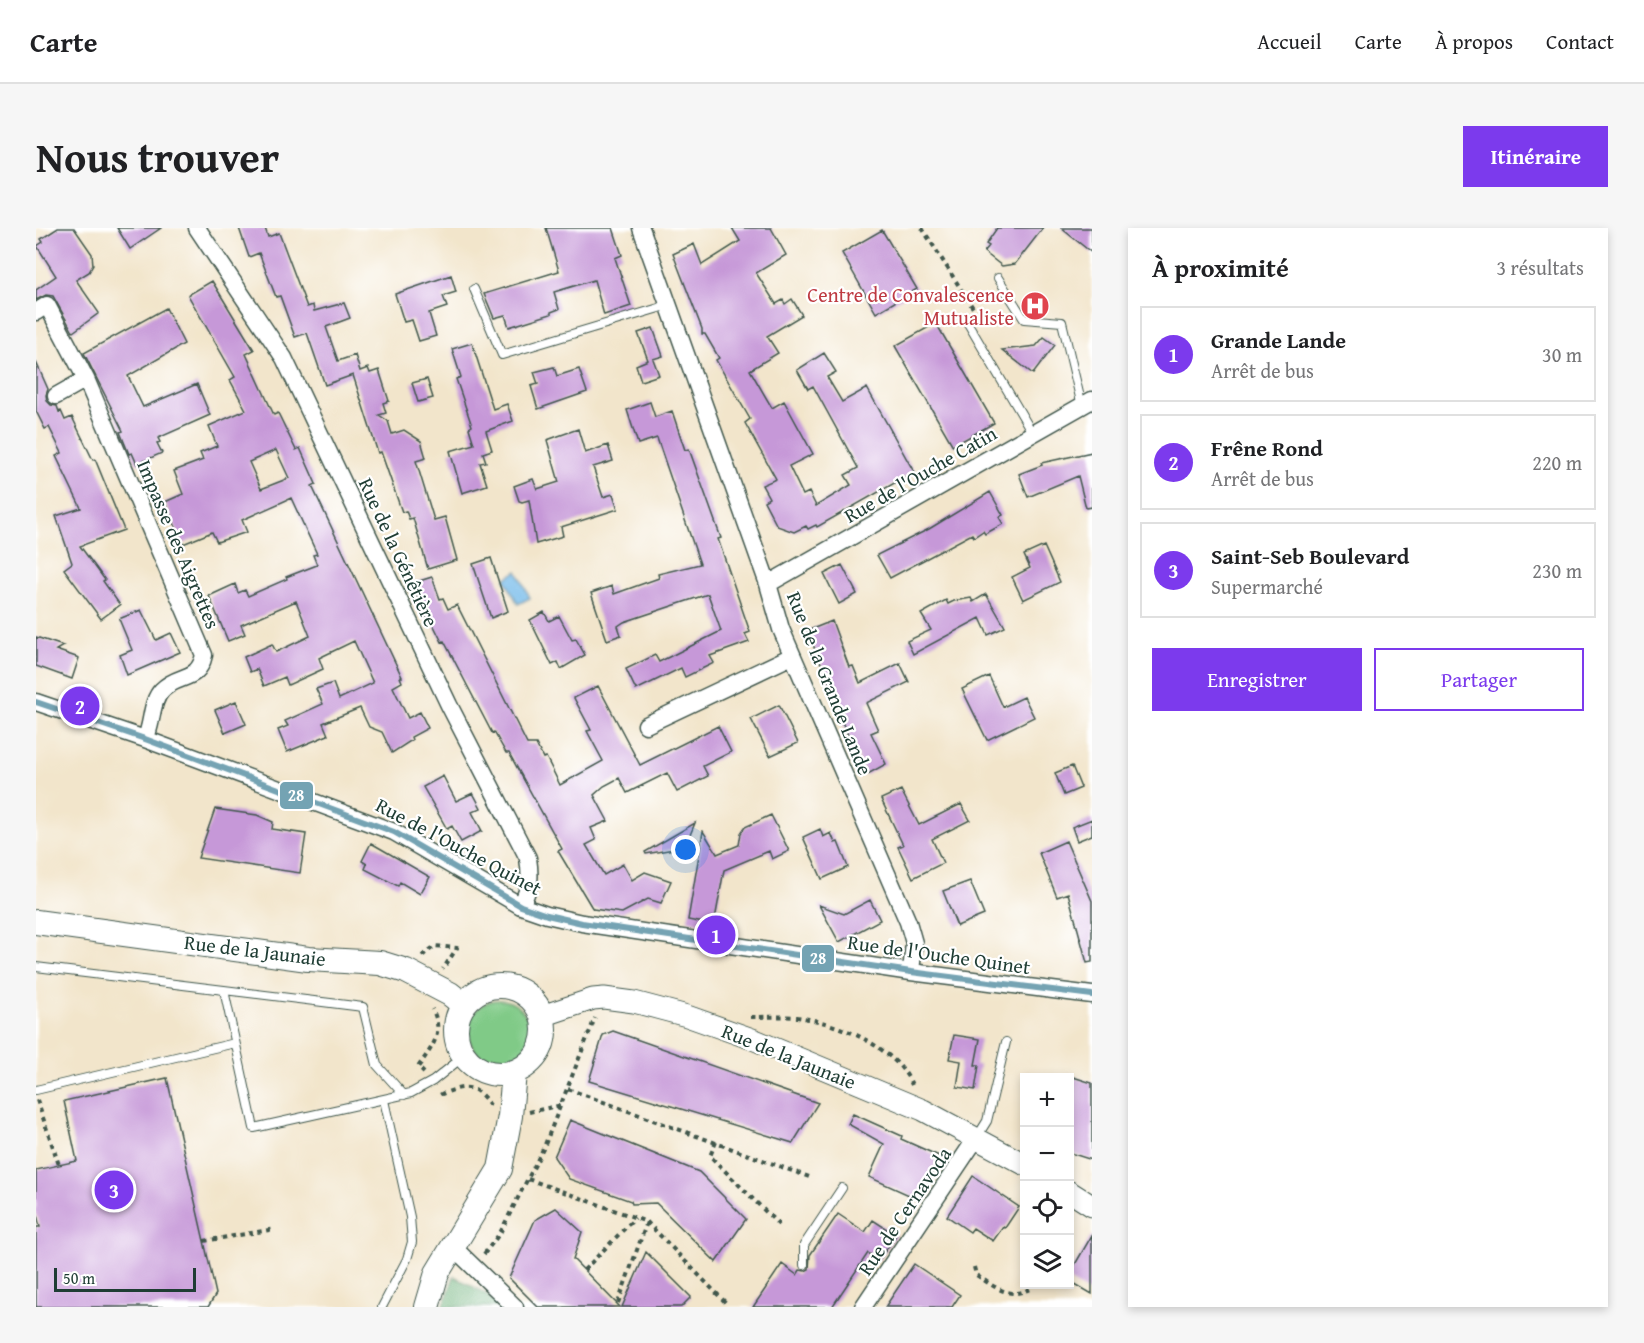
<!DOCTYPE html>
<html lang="fr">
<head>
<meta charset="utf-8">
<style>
  :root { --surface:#fff; --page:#f6f6f6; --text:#202124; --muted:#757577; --line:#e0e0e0; --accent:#7c3aed }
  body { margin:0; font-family:"Gentium Book Plus",serif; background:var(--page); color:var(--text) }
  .controls { position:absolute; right:18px; bottom:18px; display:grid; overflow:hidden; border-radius:0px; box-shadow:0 3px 9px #0003 }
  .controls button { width:54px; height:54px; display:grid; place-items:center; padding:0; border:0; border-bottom:2px solid var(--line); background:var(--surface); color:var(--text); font:30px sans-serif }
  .scale { position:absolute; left:18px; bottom:15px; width:142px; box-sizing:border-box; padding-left:6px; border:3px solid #1f3d34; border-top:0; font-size:16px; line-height:21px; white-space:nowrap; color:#1f3d34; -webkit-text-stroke:4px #fff; paint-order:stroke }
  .you { position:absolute; left:650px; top:622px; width:21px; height:21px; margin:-15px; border:4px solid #fff; border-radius:50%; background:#1a73e8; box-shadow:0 0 0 9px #1a73e833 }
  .badge { display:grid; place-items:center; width:39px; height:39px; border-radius:50%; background:var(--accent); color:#fff; font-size:20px; font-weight:700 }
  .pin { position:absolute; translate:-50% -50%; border:3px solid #fff; box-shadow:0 2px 6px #0006 }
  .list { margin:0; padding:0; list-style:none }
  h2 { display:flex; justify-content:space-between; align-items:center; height:78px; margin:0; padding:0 24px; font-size:26px }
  h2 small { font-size:20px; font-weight:400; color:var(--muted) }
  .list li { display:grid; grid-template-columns:39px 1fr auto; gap:18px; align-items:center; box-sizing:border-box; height:96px; margin:0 12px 12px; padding:0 12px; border:2px solid var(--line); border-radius:0px }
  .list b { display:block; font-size:22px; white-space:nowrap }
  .list p { margin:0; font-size:20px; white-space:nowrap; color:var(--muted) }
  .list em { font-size:20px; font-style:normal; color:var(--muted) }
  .actions { display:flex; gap:12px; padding:18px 24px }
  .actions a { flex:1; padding:14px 0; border:2px solid var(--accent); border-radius:0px; text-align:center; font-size:21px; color:var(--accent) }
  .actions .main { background:var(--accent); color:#fff }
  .icon { flex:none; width:33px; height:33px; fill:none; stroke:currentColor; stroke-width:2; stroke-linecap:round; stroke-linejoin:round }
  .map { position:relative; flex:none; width:1056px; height:1079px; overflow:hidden; border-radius:0px }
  header { display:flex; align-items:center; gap:36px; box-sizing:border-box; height:84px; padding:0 30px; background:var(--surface); border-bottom:2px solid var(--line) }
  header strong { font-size:28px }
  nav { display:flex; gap:33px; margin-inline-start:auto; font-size:21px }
  .intro { display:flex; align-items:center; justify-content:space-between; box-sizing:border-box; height:144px; padding:0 36px }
  h1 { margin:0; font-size:42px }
  .button { padding:15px 27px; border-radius:0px; background:var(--accent); color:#fff; font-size:21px; font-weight:700 }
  main { display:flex; gap:36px; padding:0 36px }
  aside { flex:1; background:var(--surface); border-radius:0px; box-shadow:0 3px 9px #0003 }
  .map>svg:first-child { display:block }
</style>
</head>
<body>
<header>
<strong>Carte</strong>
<nav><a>Accueil</a><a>Carte</a><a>À propos</a><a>Contact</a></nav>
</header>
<div class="intro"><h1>Nous trouver</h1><a class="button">Itinéraire</a></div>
<main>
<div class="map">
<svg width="1056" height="1079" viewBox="0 0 1056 1079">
  <rect width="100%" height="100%" fill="#fff"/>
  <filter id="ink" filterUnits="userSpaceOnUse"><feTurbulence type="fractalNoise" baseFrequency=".0167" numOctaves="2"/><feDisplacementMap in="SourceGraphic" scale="12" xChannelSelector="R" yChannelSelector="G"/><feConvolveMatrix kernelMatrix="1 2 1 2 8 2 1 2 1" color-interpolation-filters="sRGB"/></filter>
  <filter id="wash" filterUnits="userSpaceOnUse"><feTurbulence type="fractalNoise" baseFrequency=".008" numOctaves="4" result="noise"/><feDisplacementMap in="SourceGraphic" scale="24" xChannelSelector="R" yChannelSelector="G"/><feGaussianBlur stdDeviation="1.35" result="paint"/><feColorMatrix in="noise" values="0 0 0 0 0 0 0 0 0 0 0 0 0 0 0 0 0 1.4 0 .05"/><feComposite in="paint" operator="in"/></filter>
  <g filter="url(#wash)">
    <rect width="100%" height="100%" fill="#f2e5cb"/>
    <!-- green -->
    <path fill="#80ca87" stroke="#50845e" stroke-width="1.5" d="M432 803a31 31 0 1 1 62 0a31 31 0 1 1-62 0Z"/>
    <!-- forest -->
    <path fill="#68ae74" stroke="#447654" stroke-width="1.5" d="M 418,1048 L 452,1067 L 463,1079 L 407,1079 Z"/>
    <!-- water -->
    <path fill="#72b9e9" stroke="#487b8e" stroke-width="1.5" d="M 481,343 L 494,370 L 482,376 L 469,351 Z"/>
    <g id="blocks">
      <!-- building -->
      <path fill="#c698d8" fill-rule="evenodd" d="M 22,0 L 38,0 L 56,26 L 57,37 L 53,44 L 40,52 L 63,85 L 37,104 L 17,68 L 10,67 L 0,72 L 0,62 L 20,48 L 1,18 L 7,14 L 5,11 Z
        M 81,0 L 125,0 L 94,21 Z
        M 203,0 L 229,0 L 232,9 L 243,5 L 271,79 L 277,77 L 278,83 L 308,75 L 314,90 L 290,99 L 302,133 L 319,127 L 324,143 L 332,140 L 334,145 L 343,142 L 353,173 L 347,175 L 350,185 L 343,187 L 352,193 L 356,206 L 368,202 L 385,213 L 390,230 L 380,233 L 398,292 L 409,289 L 421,332 L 392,341 L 377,290 L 373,291 L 370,283 L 366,284 L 345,224 L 342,225 L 317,147 L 289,157 L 271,105 L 259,109 L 244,68 L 240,69 L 223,25 L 213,29 Z
        M 510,0 L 577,0 L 586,27 L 579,30 L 595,78 L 568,87 L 558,52 L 518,64 L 523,81 L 515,84 L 515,86 L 473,99 L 469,87 L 458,90 L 448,66 L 523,43 Z
        M 696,0 L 735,0 L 750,27 L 720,45 L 740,76 L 747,72 L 749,76 L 756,71 L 766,87 L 731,108 L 742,125 L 714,142 L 736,180 L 748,173 L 777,226 L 753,238 L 767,267 L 773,264 L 780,278 L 815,257 L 809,247 L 822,240 L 777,158 L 772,161 L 761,142 L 788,125 L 800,144 L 791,149 L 806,174 L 831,160 L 878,244 L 781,299 L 780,297 L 772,301 L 770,298 L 758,304 L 741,298 L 728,273 L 733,270 L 726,257 L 740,251 L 709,195 L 714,191 L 680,132 L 683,130 L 669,106 L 666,106 L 666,101 L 637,26 L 658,16 L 666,37 L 704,13 Z
        M 961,0 L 1007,0 L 979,36 L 966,38 L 948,24 L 953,18 L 950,16 Z
        M 1025,0 L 1056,0 L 1056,25 Z
        M 846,2 L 881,61 L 840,85 L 806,25 Z
        M 415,47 L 420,64 L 407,68 L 411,79 L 393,85 L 400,108 L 383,113 L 376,92 L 368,94 L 359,66 Z
        M 176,53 L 218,122 L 210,126 L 238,187 L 242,185 L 260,222 L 264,220 L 280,256 L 276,258 L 366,449 L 364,449 L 366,454 L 357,459 L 372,490 L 384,484 L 392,500 L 375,509 L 376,512 L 356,525 L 346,504 L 333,499 L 324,480 L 287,495 L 292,507 L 251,524 L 242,502 L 252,498 L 249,493 L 287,476 L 280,461 L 297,455 L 303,471 L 337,455 L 318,413 L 283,430 L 287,441 L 252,457 L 249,449 L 228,458 L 221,441 L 214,444 L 208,429 L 236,416 L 240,424 L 274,408 L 260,373 L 205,397 L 209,406 L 192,413 L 173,368 L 199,356 L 202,365 L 209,362 L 212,368 L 251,351 L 250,349 L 281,337 L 277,327 L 281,326 L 255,270 L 206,292 L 211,304 L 181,314 L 176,304 L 147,316 L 129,274 L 147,266 L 138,243 L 167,232 L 164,225 L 181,218 L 173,198 L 210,182 L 194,152 L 199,149 L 152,67 ZM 240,222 L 253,250 L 225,261 L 213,234 Z
        M 130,80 L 148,116 L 92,148 L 107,179 L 161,156 L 174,187 L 122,210 L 124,214 L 121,215 L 126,225 L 101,236 L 96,225 L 93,226 L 84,204 L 87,203 L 48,125 Z
        M 900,95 L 958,195 L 917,218 L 859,118 Z
        M 617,100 L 627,128 L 617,131 L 623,147 L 605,153 L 600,137 L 612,132 L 602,105 Z
        M 1008,109 L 1019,117 L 997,146 L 966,122 L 1000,118 Z
        M 436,115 L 457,181 L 471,176 L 477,193 L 450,203 L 456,222 L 447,225 L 450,234 L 444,235 L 451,257 L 426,265 L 414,223 L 438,216 L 433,200 L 436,198 L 420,151 L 425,149 L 416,121 Z
        M 0,134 L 12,161 L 10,167 L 11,173 L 15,177 L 21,178 L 23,184 L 25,183 L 29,192 L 36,189 L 57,232 L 59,231 L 88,302 L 44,318 L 69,352 L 67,353 L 84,377 L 65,391 L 28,341 L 36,335 L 20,288 L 45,280 L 20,228 L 26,225 L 13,199 L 9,201 L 0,183 Z
        M 518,139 L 521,148 L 543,141 L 551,164 L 502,181 L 495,158 L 502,156 L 498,144 Z
        M 391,151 L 397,170 L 382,174 L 376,155 Z
        M 614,174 L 619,189 L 636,183 L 649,222 L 653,221 L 685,310 L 682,311 L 714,404 L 709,406 L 713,414 L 674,428 L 678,435 L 649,449 L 645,440 L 600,462 L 590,441 L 619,427 L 623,434 L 685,403 L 672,366 L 588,394 L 582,398 L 585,407 L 571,412 L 555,365 L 576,358 L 578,366 L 623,350 L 622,346 L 664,336 L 621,210 L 602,216 L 591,182 Z
        M 542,201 L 549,225 L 572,217 L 577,233 L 557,239 L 567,269 L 577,266 L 582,281 L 525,299 L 527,308 L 500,316 L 493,272 L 486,274 L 483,273 L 478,258 L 497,251 L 501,261 L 523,254 L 511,212 Z
        M 1056,224 L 1056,279 L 1050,280 L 1042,248 L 992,269 L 983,246 L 1006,237 L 1005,235 Z
        M 954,264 L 967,287 L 963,289 L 967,296 L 949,306 L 947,303 L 938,309 L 936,306 L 854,350 L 841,327 L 893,301 Z
        M 1008,318 L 1024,354 L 987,372 L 976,349 L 994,340 L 988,327 Z
        M 455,330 L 472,383 L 455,390 L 437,336 Z
        M 806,337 L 821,366 L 803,376 L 788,346 Z
        M 396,349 L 404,371 L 407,370 L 412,381 L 421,377 L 491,516 L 500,516 L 507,530 L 510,529 L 524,557 L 567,533 L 551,503 L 555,502 L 538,470 L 562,458 L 604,537 L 682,498 L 695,524 L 667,538 L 672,548 L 641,564 L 631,545 L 591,565 L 583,550 L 568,558 L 558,567 L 572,593 L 555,600 L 560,612 L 550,617 L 568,647 L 587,636 L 596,652 L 609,644 L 635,653 L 625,675 L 612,671 L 586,685 L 557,681 L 555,678 L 522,623 L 526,621 L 473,525 L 470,525 L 458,504 L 456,505 L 408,413 L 406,414 L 393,388 L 388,390 L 377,355 Z
        M 950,366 L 969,399 L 952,407 L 944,390 L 877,426 L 871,413 L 895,402 L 885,386 L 910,372 L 912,376 L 918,373 L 935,370 L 937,374 Z
        M 105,382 L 120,412 L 135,405 L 144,424 L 91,447 L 84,427 L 96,422 L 83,391 Z
        M 508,384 L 513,393 L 523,388 L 536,412 L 540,411 L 549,427 L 525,441 L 522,434 L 516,437 L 494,392 Z
        M 796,393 L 813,439 L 817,438 L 824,455 L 864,435 L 873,454 L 830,475 L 842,502 L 835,505 L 850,536 L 830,547 L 802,485 L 806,484 L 771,403 Z
        M 0,409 L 27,418 L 20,422 L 43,430 L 36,451 L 0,438 Z
        M 953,448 L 967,479 L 988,469 L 998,489 L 951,512 L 926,461 Z
        M 200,473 L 210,496 L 189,505 L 179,482 Z
        M 743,477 L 762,515 L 734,528 L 715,491 Z
        M 1036,538 L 1045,560 L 1028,567 L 1019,545 Z
        M 407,548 L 420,573 L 437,565 L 445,580 L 436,584 L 446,603 L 425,614 L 416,598 L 411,601 L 387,559 Z
        M 865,562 L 883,597 L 925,576 L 934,592 L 896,611 L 907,635 L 877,650 L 862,619 L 867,617 L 845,571 Z
        M 179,581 L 221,587 L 237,594 L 236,601 L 270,606 L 264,645 L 162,630 Z
        M 735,587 L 753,623 L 736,631 L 733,623 L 688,642 L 678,697 L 652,692 L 667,603 L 681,626 L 703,617 L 705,605 L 709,599 Z
        M 1056,591 L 1056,607 L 1041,613 L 1036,599 Z
        M 659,595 L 649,619 L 610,626 L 609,624 Z
        M 784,601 L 787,609 L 795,605 L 799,615 L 802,614 L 812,639 L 786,651 L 767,609 Z
        M 1030,613 L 1056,673 L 1056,734 L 1051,735 L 1032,665 L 1021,669 L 1003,625 Z
        M 335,615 L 394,649 L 384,666 L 364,654 L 362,658 L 329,641 L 331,636 L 326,633 Z
        M 934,653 L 948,687 L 921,698 L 907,663 Z
        M 834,672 L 844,692 L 803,714 L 783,677 L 808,686 Z
        M 577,803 L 782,875 L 757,915 L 553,853 L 567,807 Z
        M 918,807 L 944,811 L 939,837 L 943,837 L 939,862 L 921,859 L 925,833 L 913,831 Z
        M 1034,848 L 1056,855 L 1056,932 L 1034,925 Z
        M 131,850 L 180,1066 L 172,1079 L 0,1079 L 0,999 L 4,999 L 0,983 L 0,942 L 41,933 L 28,873 Z
        M 817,886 L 866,908 L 865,911 L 903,928 L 884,972 L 833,949 L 848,916 L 812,896 Z
        M 534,892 L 663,944 L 710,991 L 680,1034 L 620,975 L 596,976 L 595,973 L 533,951 L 518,929 Z
        M 937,948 L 983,979 L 969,1000 L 967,999 L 957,1013 L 937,1000 L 934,1004 L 911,988 Z
        M 520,980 L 546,1004 L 537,1031 L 584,1079 L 502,1079 L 473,1050 L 499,992 Z
        M 802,986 L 829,1004 L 837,992 L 860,1007 L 843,1032 L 832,1025 L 796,1079 L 717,1079 L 746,1036 L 761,1047 L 764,1042 L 769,1043 L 773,1041 L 774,1027 Z
        M 1056,1007 L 1056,1066 L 1034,1053 L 1034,1045 Z
        M 610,1024 L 655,1069 L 645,1079 L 586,1079 Z
        M 878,1036 L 924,1067 L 916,1079 L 849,1079 Z"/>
    </g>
  </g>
  <g filter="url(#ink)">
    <use href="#blocks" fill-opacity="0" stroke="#3f564b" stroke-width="1.5"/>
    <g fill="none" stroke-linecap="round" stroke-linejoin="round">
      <!-- service casing -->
      <g stroke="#3f564b" stroke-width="10">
        <path id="service" d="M 962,50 L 988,91 L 1026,94 L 1046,178
          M 438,61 L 466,127 L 633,77
          M 930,92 L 997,206
          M 0,739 L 188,762 L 218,900 L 375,865 L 397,853 L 428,828
          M 188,762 L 327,779 L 341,837 L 368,867
          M 0,862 L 199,815
          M 941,909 L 951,893 L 970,814
          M 768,1037 L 768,1017 L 806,960
          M 346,1079 L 371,1031 L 376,1014 L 374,989 L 348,872"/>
      </g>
      <!-- minor casing -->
      <g stroke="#3f564b" stroke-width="19">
        <path id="minor" d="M 161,0 L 248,130 L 413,477 L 492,630 C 495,650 494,659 485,678
          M 605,0 L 732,356 L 745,401 L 872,694 L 878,715 L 875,744
          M 0,84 L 11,77 L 50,151
          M 20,168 L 50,151 L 168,427 C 162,455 142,445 126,462 C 114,474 117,497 109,511
          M 732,356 L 1056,172
          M 0,474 L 109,511 L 358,604 L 485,678 L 511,687 L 546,695 L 875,744 L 1056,767
          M 610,497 L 756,428
          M 417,1019 L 479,1079
          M 827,1079 L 941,909"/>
      </g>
      <!-- tertiary casing -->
      <g stroke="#3f564b" stroke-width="23">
        <path id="tertiary" d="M 506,788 L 557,771 L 568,770 L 598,774 L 651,788 L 719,812 L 887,882 L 988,936
          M 1034,964 L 1056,978"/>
      </g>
      <!-- secondary casing -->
      <g stroke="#3f564b" stroke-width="26">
        <path id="secondary" d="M 0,694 L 272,731 L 344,735 L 370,743 L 414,766 L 428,777
          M420 802a44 44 0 1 1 88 0a44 44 0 1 1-88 0Z
          M 391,1079 L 401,1045 L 464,941 L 474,888 L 478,845"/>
      </g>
      <!-- path -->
      <path stroke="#3f564b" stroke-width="4" stroke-dasharray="4.5 4.5" stroke-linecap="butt" d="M 886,0 L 937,80
        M 386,728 L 399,718 L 421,720 L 407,741
        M 715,789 C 730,789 746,788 761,789 C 800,794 859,818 876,857
        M 388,845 L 382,839 C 396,819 409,805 396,781
        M 532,861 L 773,949
        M 405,864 L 406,866 C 429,857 438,855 454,877
        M 1,872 L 23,937
        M 493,884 L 526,877
        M 680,914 L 674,928 L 743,997
        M 492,951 L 611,994 L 690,1075
        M 168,1013 L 239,1001
        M 448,1026 L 464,1005 L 508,919 L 559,790
        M 938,1039 L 940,1047 C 958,1058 974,1073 995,1060
        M 548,1042 L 599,990
        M 582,1075 L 611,994"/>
      <!-- service -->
      <use href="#service" stroke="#fff" stroke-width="8"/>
      <!-- minor -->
      <use href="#minor" stroke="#fff" stroke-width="16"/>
      <!-- tertiary -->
      <use href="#tertiary" stroke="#fff" stroke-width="21"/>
      <!-- secondary -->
      <use href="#secondary" stroke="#fff" stroke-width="24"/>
      <!-- bus-1 casing -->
      <g stroke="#fff" stroke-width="10">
        <path id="bus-1" d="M 0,474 L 109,511 L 358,604 L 485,678 L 511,687 L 546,695 L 875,744 L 1056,767"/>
      </g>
      <!-- bus-1 -->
      <use href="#bus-1" stroke="#74a3b3" stroke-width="6"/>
    </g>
  </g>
  <!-- icons -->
  <defs>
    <g id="hospital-disc" transform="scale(1.5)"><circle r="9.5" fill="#e0444e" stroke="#fff"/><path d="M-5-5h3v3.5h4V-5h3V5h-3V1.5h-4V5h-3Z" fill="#fff"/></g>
  </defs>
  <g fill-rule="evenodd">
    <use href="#hospital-disc" x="999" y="78"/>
  </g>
  <g text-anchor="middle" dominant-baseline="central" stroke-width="4.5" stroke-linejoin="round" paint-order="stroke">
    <!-- health labels -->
    <g font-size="20" fill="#be3a42" stroke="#fff" text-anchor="end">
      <text x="978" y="66">Centre de Convalescence<tspan x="978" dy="23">Mutualiste</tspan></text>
    </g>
    <!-- street labels -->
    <g font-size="20" fill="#1f3d34" stroke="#fff">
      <text transform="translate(884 246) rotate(-30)">Rue de l'Ouche Catin</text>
      <text transform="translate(143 316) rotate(67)">Impasse des Aigrettes</text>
      <text transform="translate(363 324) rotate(65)">Rue de la Génêtière</text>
      <text transform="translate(794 455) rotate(68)">Rue de la Grande Lande</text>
      <text transform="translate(423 618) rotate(28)">Rue de l'Ouche Quinet</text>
      <text transform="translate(219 722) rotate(7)">Rue de la Jaunaie</text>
      <text transform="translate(903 726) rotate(8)">Rue de l'Ouche Quinet</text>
      <text transform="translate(753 828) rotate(22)">Rue de la Jaunaie</text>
      <text transform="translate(868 983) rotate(-56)">Rue de Cernavoda</text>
    </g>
  </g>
  <g stroke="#fff" stroke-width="2">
    <rect x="243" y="553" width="35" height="29" rx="6" fill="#74a3b3"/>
    <rect x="765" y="716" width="34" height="29" rx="6" fill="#74a3b3"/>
  </g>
  <g font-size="16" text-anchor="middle" font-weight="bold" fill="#fff">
    <text x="260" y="573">28</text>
    <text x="782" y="736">28</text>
  </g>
</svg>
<div class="controls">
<button>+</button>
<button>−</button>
<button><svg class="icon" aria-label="locate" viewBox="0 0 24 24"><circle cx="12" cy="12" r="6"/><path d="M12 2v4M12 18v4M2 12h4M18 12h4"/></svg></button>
<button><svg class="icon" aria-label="layers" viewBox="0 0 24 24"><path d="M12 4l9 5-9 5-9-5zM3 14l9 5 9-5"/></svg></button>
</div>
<div class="scale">50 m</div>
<div class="you"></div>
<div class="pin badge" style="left:680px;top:707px">1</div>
<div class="pin badge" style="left:44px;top:478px">2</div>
<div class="pin badge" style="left:78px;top:962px">3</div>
</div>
<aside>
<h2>À proximité<small>3 résultats</small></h2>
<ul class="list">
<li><span class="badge">1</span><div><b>Grande Lande</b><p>Arrêt de bus</p></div><em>30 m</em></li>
<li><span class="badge">2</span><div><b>Frêne Rond</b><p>Arrêt de bus</p></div><em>220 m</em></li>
<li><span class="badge">3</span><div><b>Saint-Seb Boulevard</b><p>Supermarché</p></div><em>230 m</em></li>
</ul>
<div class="actions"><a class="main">Enregistrer</a><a>Partager</a></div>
</aside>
</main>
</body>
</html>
